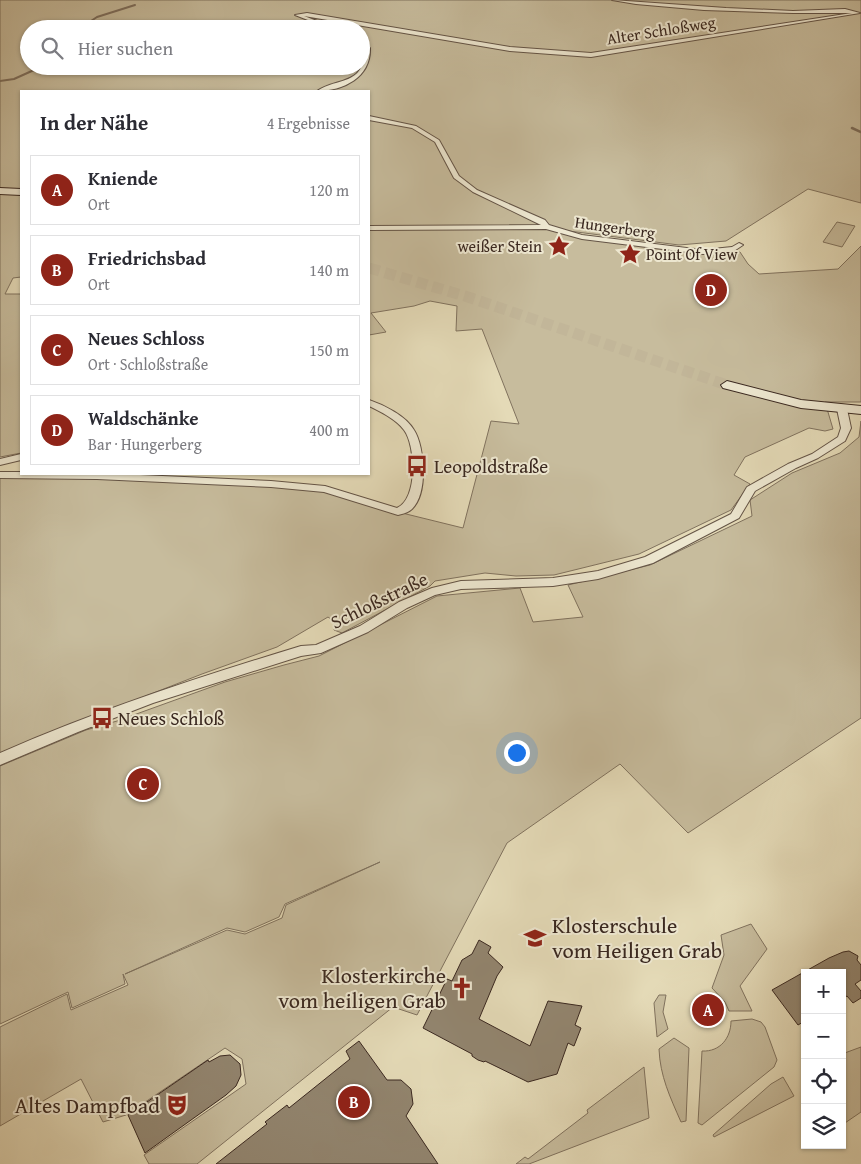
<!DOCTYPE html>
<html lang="de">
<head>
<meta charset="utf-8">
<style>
  :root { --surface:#fff; --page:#f2f2f3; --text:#2b2b33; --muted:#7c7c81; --line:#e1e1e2; --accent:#8f2418 }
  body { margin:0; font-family:"Gentium Book Plus",serif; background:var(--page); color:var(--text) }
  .controls { position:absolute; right:15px; bottom:15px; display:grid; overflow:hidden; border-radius:0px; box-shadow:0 1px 4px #0004 }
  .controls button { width:45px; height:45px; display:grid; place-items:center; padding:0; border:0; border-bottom:1px solid var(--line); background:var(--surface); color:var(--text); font:25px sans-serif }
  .you { position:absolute; left:516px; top:752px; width:18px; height:18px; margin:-12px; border:4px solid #fff; border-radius:50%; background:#1a73e8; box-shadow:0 0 0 8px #1a73e833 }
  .badge { display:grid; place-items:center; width:32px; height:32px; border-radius:50%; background:var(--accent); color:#fff; font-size:16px; font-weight:700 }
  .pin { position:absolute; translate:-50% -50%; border:2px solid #fff; box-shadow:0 1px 5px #0006 }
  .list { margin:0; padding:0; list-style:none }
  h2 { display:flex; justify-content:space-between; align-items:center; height:65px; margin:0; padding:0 20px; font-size:21px }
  h2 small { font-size:16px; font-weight:400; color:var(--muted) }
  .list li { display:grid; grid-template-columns:32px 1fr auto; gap:15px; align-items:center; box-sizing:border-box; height:70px; margin:0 10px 10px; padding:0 10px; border:1px solid var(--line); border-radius:0px }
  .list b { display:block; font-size:19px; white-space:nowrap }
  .list p { margin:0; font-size:16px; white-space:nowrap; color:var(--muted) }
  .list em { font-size:16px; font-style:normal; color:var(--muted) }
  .icon { flex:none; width:28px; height:28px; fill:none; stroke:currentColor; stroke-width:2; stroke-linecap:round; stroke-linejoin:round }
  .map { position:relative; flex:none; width:861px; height:1164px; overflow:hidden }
  .search { position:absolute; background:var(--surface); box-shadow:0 1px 4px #0004; left:20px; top:20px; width:350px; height:55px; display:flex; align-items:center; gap:12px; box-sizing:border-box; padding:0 18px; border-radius:28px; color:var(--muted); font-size:19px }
  .panel { position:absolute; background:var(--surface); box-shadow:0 1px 4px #0004; left:20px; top:90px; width:350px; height:385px; border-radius:0px }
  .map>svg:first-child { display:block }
</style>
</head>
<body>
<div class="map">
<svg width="861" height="1164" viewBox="0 0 861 1164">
  <rect width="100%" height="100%" fill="#e4dab7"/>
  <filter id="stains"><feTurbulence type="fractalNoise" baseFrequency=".004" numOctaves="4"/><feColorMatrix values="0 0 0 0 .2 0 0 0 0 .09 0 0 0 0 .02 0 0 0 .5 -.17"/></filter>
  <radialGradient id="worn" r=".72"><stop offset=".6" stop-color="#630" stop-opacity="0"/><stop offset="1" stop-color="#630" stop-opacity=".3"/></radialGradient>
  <!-- green -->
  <path fill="#c7bc9d" stroke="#80725e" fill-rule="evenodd" d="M 0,0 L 861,0 L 861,203 L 808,189 L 726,241 L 679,245 L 553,229 L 561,233 L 703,252 L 734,249 L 736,252 L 740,252 L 748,264 L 759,274 L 838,269 L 861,246 L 861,402 L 825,402 L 833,429 L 825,431 L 809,428 L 745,457 L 734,475 L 750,484 L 731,510 L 639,554 L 554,575 L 516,576 L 485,573 L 435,581 L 430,586 L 342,633 L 334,630 L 336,623 L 328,617 L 277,647 L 202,674 L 0,753 L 0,475 L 97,476 L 325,489 L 398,512 L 463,528 L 491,421 L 519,424 L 482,329 L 456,331 L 457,306 L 430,301 L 414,306 L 371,313 L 386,332 L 369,335 L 369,229 L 538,228 L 369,227 L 369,91 L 21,91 L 21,277 L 13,278 L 5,294 L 21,294 L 21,453 L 0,457 ZM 29,29 L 361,29 L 361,66 L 29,66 Z
    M 837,222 L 855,226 L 842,247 L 823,242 Z
    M 861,421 L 861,718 L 688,833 L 620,764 L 507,843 L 417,1015 L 393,1007 L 197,1164 L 149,1164 L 144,1155 L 246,1084 L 242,1059 L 225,1048 L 126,1115 L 103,1122 L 81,1079 L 0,1126 L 0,1027 L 67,994 L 71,1010 L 128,985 L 123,974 L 125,984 L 72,1008 L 68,992 L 0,1024 L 0,766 L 86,730 L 117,721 L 225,682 L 284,665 L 319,656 L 437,596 L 520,588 L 533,622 L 583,617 L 568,585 L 650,565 L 752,516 L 750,500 L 792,473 L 840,453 L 859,437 ZM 380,862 L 286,905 L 282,918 L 245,934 L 227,930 L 125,974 L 227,928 L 245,932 L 279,917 L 285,904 Z
    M 751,924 L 767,949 L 740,986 L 752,1011 L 729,1011 L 725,1002 L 712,988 L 724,955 L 721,935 Z
    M 659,995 L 666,995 L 663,1012 L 668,1029 L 657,1037 L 654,1003 Z
    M 752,1019 L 761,1022 L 765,1027 L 777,1060 L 774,1067 L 702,1125 L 698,1123 L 702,1051 C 720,1052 731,1038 731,1021 Z
    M 674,1038 L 689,1048 L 686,1121 L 681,1122 C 670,1097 660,1076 659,1049 Z
    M 861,1047 L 861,1112 L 842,1125 L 842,1054 Z
    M 644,1067 L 649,1118 L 529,1164 L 516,1164 L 525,1157 L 528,1159 L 588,1113 L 587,1110 Z
    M 783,1077 L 794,1096 L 714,1137 L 713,1135 L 771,1084 Z"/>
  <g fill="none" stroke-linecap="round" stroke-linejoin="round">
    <!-- stream-far1 -->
    <path stroke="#7d6e5c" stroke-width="2" d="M 79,29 L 97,17 L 135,5
      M 0,81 L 14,79 L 34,70"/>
    <!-- stream -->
    <path stroke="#7d6e5c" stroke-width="2.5" d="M 852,128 L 861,132"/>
  </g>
  <!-- building -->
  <path fill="#92856f" stroke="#3a2820" d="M 479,940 L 491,947 L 488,953 L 503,967 L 497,976 L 479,1019 L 530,1046 L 548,1001 L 582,1006 L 575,1025 L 581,1028 L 574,1046 L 568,1043 L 557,1074 L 528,1082 L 485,1061 L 484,1062 L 478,1060 L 472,1056 L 472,1054 L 423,1028 L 447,979 L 452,981 L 462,960 L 472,954 Z
    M 849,951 L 858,956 L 857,960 L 861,965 L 861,980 L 855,984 L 861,991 L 861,998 L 853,1003 L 847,996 L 842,999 L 842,973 L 805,973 L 805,1021 L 798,1025 L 772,990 L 829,958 L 843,952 Z
    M 359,1041 L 387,1080 L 401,1080 L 411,1089 L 413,1104 L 406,1116 L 438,1164 L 216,1164 L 267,1124 L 265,1122 L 287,1105 L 289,1108 L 350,1059 L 346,1051 Z
    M 230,1055 L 240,1064 L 241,1075 L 236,1086 L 226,1095 L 145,1153 L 128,1115 L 208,1060 L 209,1062 L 220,1056 Z"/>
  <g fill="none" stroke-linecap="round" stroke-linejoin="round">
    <!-- secondary-tunnel -->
    <path stroke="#c2b699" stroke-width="11" stroke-dasharray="11 5.5" stroke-linecap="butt" d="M 369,268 L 465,296 L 727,385"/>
    <!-- street casing -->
    <g stroke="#645446" stroke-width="2">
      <path id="street" d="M 612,0 L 726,8 L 793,11 L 845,9 L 860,13 L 591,57 L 510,51 L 304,16 L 338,29 L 331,29 L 295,15 L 307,13 L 510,47 L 591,53 L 852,13 L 793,13 L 704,10 L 636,4 Z
        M 361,43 L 370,48 C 371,77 344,91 317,91 C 338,77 365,86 364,49 L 361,46 Z
        M 369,116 L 416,126 L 439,140 L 459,176 L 477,190 L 545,220 L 549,225 L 582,235 L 703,250 L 732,247 L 739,243 L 743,245 L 734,251 L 703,254 L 582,239 L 546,229 L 369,230 L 369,226 L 541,225 L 473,192 L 454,178 L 435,142 L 412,128 L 369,120 Z
        M 369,400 C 384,405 406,416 414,430 C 425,447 428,494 412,509 C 409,512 403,514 398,515 L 324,492 L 271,487 L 97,479 L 0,478 L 0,472 L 21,472 L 21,474 L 118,474 L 271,481 L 325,486 L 397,508 C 418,499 416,446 404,430 C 396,419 381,412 369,406 Z
        M 842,406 L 847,409 L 851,428 L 845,441 L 818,458 L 796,468 L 755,491 L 739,518 L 653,563 L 598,579 L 553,586 L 461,589 L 435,595 L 407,608 L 368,632 L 321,653 L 301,656 L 153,703 L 78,732 L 0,765 L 0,753 C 98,710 199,677 301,646 L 316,645 L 360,626 L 399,602 L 432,588 L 461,581 L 553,578 L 598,571 L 645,557 L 731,514 L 747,487 L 788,464 L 812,454 L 838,437 L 841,428 L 837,409 Z
        M 21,454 L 21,460 L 0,465 L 0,459 Z"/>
    </g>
    <!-- secondary casing -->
    <g stroke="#3a2820" stroke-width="2">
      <path id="secondary" d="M 0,188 L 21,189 L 21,195 L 0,194 Z
        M 727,381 L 801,400 L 861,406 L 861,414 L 801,408 L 723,388 L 721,385 Z"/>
    </g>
    <!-- street -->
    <use href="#street" fill="#ede7d0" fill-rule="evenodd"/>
    <!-- secondary -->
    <use href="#secondary" fill="#ede7d0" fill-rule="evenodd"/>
  </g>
  <!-- icons -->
  <defs>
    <g id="sight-bare" transform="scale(1.725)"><path d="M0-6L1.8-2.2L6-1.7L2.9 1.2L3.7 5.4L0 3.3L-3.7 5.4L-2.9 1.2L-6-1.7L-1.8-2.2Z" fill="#8f2418" stroke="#ede7d0" stroke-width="2.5" paint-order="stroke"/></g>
    <g id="bus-bare" transform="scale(1.725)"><path d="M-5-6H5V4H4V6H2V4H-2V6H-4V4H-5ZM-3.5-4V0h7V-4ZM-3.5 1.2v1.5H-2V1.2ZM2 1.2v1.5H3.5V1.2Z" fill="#8f2418" stroke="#ede7d0" stroke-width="2.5" paint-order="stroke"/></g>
    <g id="school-bare" transform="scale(1.725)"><path d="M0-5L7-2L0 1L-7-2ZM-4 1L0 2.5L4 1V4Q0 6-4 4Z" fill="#8f2418" stroke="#ede7d0" stroke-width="2.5" paint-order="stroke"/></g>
    <g id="church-bare" transform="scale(1.725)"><path d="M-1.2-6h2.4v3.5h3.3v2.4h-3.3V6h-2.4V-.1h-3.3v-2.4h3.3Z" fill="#8f2418" stroke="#ede7d0" stroke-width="2.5" paint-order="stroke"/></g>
    <g id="theatre-bare" transform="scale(1.725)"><path d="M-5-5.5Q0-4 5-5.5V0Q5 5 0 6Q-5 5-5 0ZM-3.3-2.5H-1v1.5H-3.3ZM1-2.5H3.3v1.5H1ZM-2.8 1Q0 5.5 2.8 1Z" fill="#8f2418" stroke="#ede7d0" stroke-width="2.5" paint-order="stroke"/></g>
  </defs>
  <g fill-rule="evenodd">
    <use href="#sight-bare" x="559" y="246"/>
    <use href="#sight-bare" x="630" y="254"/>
    <use href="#bus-bare" x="417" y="466"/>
    <use href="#bus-bare" x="102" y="718"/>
    <use href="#school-bare" x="535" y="938"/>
    <use href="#church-bare" x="462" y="988"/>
    <use href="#theatre-bare" x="177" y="1105"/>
  </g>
  <g text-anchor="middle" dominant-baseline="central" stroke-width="4" stroke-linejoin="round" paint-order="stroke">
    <!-- far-street labels -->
    <g font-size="16" fill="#3a2820" stroke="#ede7d0">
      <text transform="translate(661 30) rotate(-9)">Alter Schloßweg</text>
      <text transform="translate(615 227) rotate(8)">Hungerberg</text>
    </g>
    <!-- far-poi labels -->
    <g font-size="16" fill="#3a2820" stroke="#ede7d0" text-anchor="end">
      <text x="542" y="246">weißer Stein</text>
      <text x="646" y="254" text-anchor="start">Point Of View</text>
    </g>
    <!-- poi labels -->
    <g font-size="19" fill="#3a2820" stroke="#ede7d0" text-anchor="start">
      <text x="434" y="466">Leopoldstraße</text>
      <text x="118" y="718">Neues Schloß</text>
    </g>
    <!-- street labels -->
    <g font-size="19" fill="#3a2820" stroke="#ede7d0">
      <text transform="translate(379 600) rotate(-26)">Schloßstraße</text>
    </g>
    <!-- near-poi labels -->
    <g font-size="22" fill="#3a2820" stroke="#ede7d0" text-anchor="end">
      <text x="552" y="925" text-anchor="start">Klosterschule<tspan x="552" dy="25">vom Heiligen Grab</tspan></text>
      <text x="446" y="975">Klosterkirche<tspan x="446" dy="25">vom heiligen Grab</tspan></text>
      <text x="160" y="1105">Altes Dampfbad</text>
    </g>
  </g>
  <rect width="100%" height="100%" filter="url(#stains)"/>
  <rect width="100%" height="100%" fill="url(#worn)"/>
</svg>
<div class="controls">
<button>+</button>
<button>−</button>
<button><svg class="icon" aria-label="locate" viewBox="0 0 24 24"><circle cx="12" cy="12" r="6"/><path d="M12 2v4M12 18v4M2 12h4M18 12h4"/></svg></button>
<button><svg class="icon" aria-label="layers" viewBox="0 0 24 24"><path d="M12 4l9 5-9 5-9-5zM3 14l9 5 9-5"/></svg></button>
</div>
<div class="you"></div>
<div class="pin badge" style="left:708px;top:1010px">A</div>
<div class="pin badge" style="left:354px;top:1102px">B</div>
<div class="pin badge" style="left:143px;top:784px">C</div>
<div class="pin badge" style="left:711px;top:290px">D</div>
<div class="search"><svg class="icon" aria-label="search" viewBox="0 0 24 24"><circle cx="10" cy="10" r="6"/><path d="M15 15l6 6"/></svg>Hier suchen</div>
<section class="panel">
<h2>In der Nähe<small>4 Ergebnisse</small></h2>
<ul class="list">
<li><span class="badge">A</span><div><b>Kniende</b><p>Ort</p></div><em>120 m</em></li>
<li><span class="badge">B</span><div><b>Friedrichsbad</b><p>Ort</p></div><em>140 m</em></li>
<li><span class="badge">C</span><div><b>Neues Schloss</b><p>Ort · Schloßstraße</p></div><em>150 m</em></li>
<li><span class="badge">D</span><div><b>Waldschänke</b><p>Bar · Hungerberg</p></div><em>400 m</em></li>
</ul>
</section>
</div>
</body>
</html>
